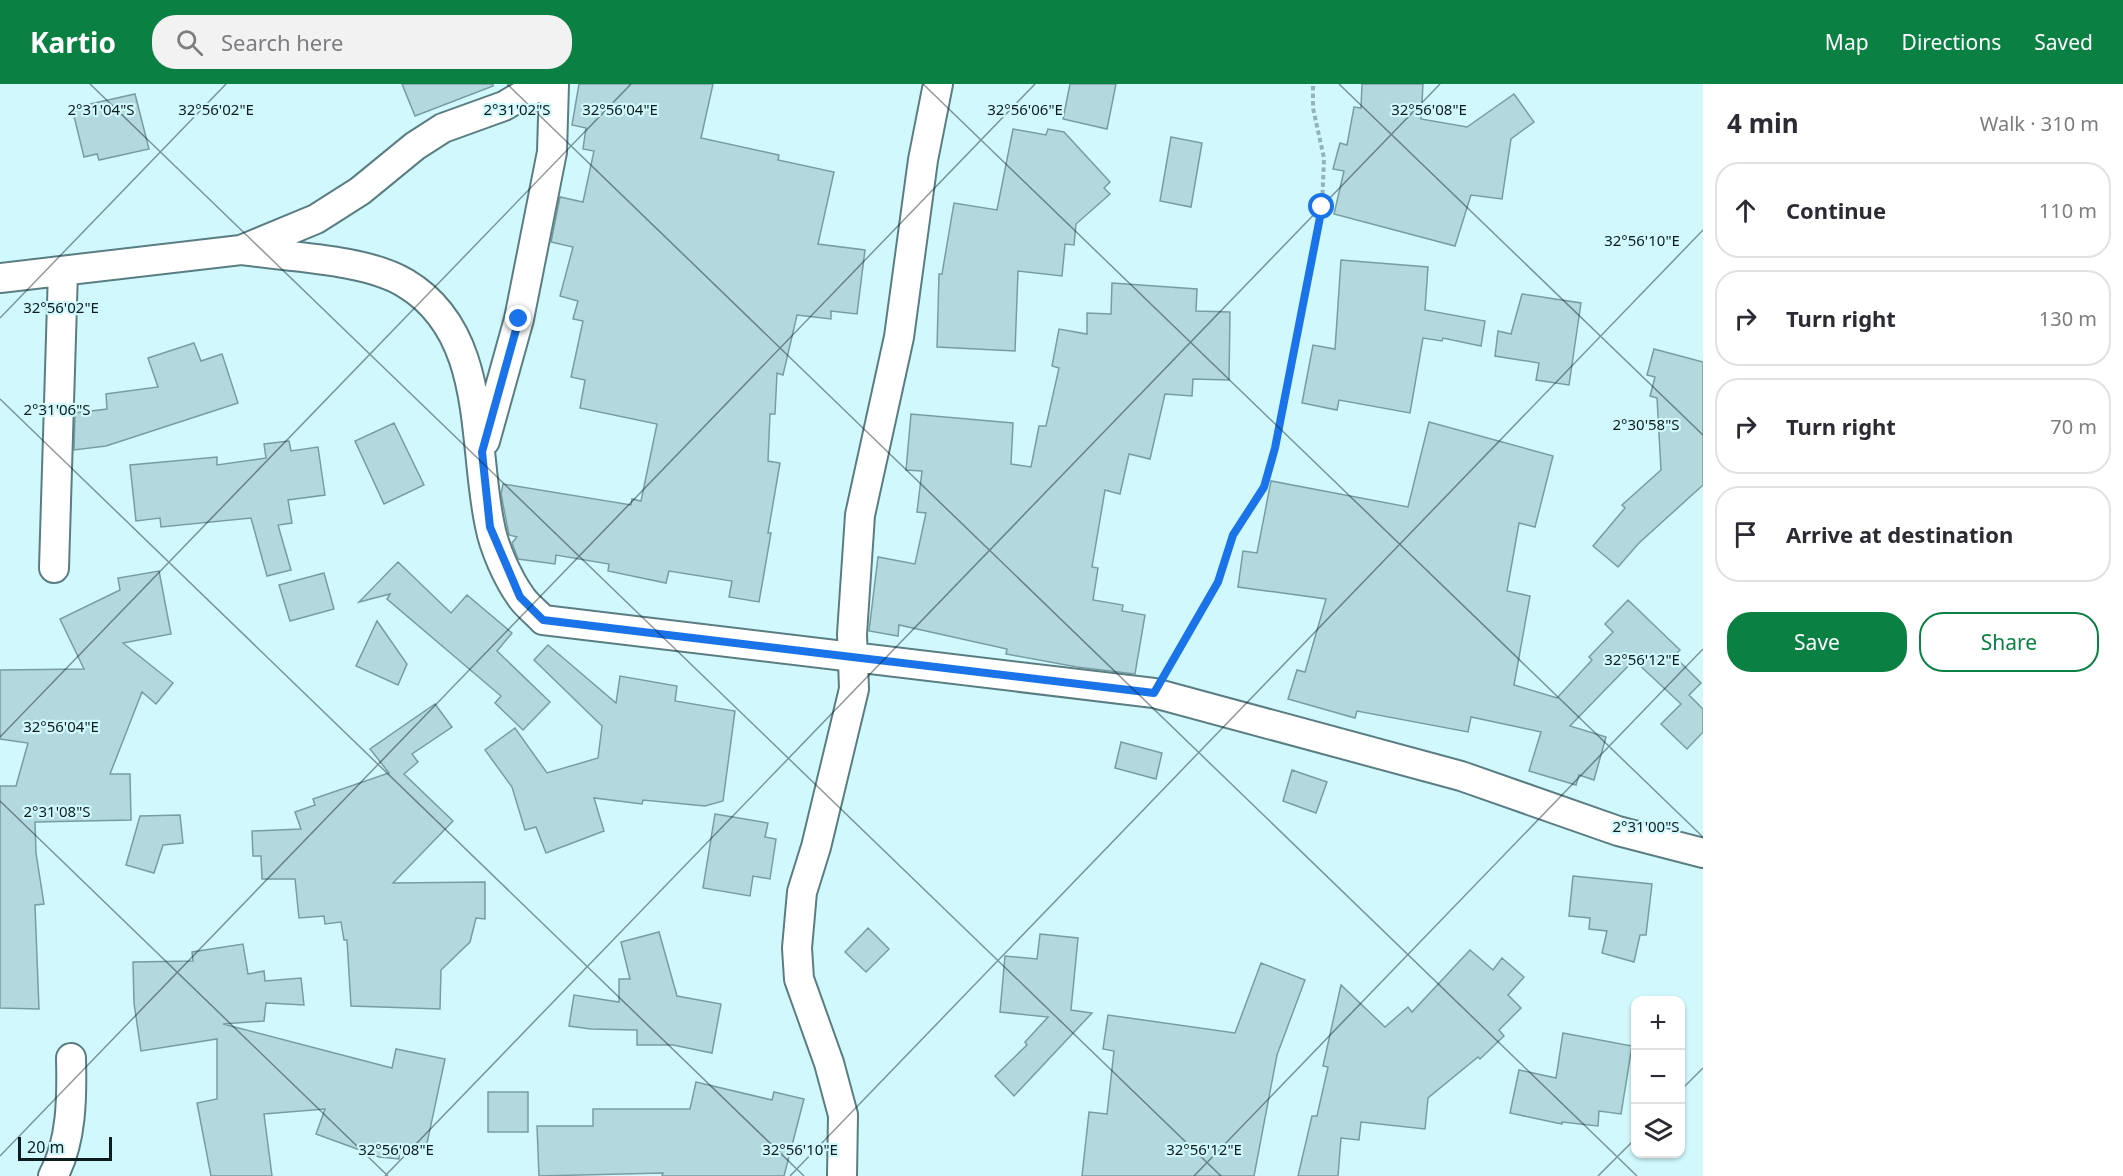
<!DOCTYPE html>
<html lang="en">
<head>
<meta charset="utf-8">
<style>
  :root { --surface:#fff; --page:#f2f2f3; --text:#2b2b33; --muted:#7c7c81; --line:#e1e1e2; --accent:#0b8043 }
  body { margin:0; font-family:"Noto Sans",sans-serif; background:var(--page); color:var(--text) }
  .controls { position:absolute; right:18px; bottom:18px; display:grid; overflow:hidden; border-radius:12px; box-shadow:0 2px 4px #0004 }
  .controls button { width:54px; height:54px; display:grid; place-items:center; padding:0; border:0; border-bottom:2px solid var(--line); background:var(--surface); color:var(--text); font:30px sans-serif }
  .scale { position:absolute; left:18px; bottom:15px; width:94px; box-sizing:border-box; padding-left:6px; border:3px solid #0d1c1d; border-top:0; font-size:16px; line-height:21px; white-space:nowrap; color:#0d1c1d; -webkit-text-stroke:4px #d1f9fd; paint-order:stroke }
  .stop { position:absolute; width:18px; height:18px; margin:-14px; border:4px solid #1a73e8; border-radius:50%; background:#fff }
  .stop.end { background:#1a73e8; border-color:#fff; box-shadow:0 2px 6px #0008 }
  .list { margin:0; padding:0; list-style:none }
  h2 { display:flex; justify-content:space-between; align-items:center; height:78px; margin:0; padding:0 24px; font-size:26px }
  h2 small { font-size:20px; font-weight:400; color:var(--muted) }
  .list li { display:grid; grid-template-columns:39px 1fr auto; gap:18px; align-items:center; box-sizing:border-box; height:96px; margin:0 12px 12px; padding:0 12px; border:2px solid var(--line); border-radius:24px }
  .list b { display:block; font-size:22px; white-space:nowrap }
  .list em { font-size:20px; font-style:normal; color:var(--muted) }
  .actions { display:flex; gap:12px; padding:18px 24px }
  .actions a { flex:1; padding:14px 0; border:2px solid var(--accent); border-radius:24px; text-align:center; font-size:21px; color:var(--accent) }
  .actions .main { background:var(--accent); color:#fff }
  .icon { flex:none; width:33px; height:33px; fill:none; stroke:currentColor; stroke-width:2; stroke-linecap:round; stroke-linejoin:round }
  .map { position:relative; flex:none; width:1703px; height:1092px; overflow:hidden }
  header { display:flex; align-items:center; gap:36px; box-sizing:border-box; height:84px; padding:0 30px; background:var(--accent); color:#fff }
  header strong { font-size:28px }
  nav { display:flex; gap:33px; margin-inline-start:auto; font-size:21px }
  .search { width:420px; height:54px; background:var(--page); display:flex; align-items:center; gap:15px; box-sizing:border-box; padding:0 21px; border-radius:24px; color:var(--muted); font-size:22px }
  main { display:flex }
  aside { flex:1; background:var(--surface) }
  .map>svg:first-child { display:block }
</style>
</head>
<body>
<header>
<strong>Kartio</strong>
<div class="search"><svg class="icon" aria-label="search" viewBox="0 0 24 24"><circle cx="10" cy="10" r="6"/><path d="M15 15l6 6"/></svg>Search here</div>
<nav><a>Map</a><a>Directions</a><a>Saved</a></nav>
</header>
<main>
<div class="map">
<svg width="1703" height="1092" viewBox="0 0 1703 1092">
  <rect width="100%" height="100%" fill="#d1f9fd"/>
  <!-- building -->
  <path fill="#b3d9de" stroke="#789da1" stroke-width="1.5" d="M 402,0 L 493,0 L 493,2 L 415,32 Z
    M 579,0 L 713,0 L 701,54 L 779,71 L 778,76 L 834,88 L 818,160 L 865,166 L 857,230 L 831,227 L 831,235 L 797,231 L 783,291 L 777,289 L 775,330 L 770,330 L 768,377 L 780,379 L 768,449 L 771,449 L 759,518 L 729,513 L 732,497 L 669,487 L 666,499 L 608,487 L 609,480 L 556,471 L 555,480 L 518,475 L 512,459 L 517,453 L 509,451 L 508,446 L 501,410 L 503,400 L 631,421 L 632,415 L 641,417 L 657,340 L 580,324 L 585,296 L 571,293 L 583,237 L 573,235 L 578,217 L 560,212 L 573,163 L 551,158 L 560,113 L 583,118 L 594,67 L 583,65 L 586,44 L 572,41 Z
    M 1070,0 L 1116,0 L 1107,45 L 1063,35 Z
    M 1362,0 L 1423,0 L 1421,35 L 1467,43 L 1514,10 L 1534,38 L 1511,55 L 1502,115 L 1471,111 L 1455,162 L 1334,130 L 1344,87 L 1333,85 L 1340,59 L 1347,61 L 1354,23 L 1361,24 Z
    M 135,10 L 149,65 L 99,76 L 97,70 L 84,73 L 72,24 Z
    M 1013,45 L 1046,51 L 1048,45 L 1064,48 L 1110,98 L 1104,104 L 1110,110 L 1076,140 L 1074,161 L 1065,160 L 1062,192 L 1018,187 L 1015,267 L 937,263 L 939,190 L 942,190 L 954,119 L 997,126 Z
    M 1171,53 L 1202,59 L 1191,123 L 1160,117 Z
    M 1341,176 L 1428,183 L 1425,226 L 1485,237 L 1481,262 L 1443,254 L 1442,257 L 1423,254 L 1410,329 L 1339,316 L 1337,326 L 1302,319 L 1313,261 L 1335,265 Z
    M 1112,199 L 1197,205 L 1196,227 L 1230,228 L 1229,296 L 1193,295 L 1192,312 L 1165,310 L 1150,375 L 1129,370 L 1120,410 L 1105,406 L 1092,483 L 1098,484 L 1093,516 L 1123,521 L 1122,527 L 1145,531 L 1135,590 L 1077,583 L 1006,570 L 1007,565 L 899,541 L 898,552 L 869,547 L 878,473 L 915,480 L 926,429 L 917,428 L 922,387 L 906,386 L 911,330 L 1013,339 L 1011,380 L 1031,383 L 1039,342 L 1046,342 L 1059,284 L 1052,282 L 1059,245 L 1087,250 L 1087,229 L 1111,230 Z
    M 1522,210 L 1581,219 L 1569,301 L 1536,296 L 1539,279 L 1495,272 L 1498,247 L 1511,250 Z
    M 194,259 L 201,277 L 222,270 L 238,319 L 106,362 L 74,366 L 75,329 L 107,325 L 106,310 L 158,303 L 148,274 Z
    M 1654,265 L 1703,278 L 1703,401 L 1639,459 L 1618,483 L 1593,462 L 1625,424 L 1622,421 L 1661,386 L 1657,314 L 1650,312 L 1655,293 L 1647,291 Z
    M 1429,338 L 1553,372 L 1535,443 L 1519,439 L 1507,507 L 1530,512 L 1514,601 L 1557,614 L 1592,576 L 1589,573 L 1613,548 L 1605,540 L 1628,516 L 1680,566 L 1674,572 L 1701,599 L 1689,611 L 1703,625 L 1703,648 L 1687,665 L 1661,640 L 1681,620 L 1634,576 L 1570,642 L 1606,653 L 1594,696 L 1579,691 L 1576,701 L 1529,687 L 1541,648 L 1471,633 L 1468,648 L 1357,627 L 1355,634 L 1288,615 L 1297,586 L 1305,588 L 1326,515 L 1238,503 L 1243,467 L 1257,469 L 1271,397 L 1408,423 Z
    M 394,339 L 424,401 L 384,420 L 355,357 Z
    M 289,357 L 291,367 L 318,363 L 325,411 L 288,416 L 292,439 L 278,441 L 291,486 L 267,492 L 251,434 L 161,443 L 160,434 L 136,437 L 130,381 L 217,373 L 217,381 L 266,374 L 264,360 Z
    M 398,478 L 451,529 L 467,511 L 512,549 L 497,567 L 550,618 L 523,646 L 495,619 L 501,612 L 387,515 L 390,510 L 359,518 Z
    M 159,487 L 171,550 L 123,559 L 173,599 L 156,620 L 142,608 L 110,690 L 130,690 L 131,736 L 35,738 L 36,769 L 44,820 L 35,821 L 39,925 L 0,924 L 0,702 L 16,702 L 28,659 L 0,655 L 0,586 L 84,585 L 60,535 L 120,506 L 118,494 Z
    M 324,489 L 334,525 L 290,537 L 279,501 Z
    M 377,537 L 407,580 L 398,601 L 356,582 Z
    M 548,561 L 616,619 L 620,592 L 677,602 L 675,617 L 735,627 L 723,717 L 705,722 L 643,716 L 642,720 L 594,714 L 604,747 L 546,769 L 536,743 L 525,746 L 512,703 L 485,666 L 515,644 L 547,689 L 598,674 L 602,642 L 534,576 Z
    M 435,620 L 452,643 L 412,670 L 418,678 L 404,690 L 453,737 L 393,799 L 485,798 L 485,835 L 476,834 L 470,858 L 441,886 L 440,925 L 351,922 L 347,856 L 344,856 L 341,838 L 325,840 L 324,832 L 299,834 L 295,795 L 262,795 L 261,772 L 253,772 L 252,747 L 301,745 L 295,728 L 315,721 L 313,715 L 389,689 L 370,665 Z
    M 1121,658 L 1162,669 L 1156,695 L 1115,684 Z
    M 1292,686 L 1327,698 L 1316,729 L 1283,717 Z
    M 715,730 L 768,739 L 765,753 L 776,755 L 770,795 L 753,792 L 750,812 L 703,804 Z
    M 180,731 L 183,759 L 163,761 L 154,789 L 126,781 L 140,732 Z
    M 1573,792 L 1652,800 L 1646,851 L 1640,851 L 1634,878 L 1602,869 L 1607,847 L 1589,845 L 1590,834 L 1569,832 Z
    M 868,844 L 889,865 L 866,888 L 845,868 Z
    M 659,848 L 677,912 L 721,920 L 712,969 L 673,961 L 637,961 L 637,946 L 591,945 L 569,942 L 574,911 L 619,918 L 619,895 L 630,895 L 621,858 Z
    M 1040,850 L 1078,854 L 1071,926 L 1092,929 L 1014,1012 L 995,992 L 1027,961 L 1025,958 L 1048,933 L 1000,928 L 1005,872 L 1037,875 Z
    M 243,860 L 248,890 L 264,887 L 265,897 L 301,894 L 304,921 L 266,919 L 264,937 L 223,940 L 392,984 L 396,965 L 445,975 L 426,1064 L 400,1062 L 399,1075 L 379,1073 L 316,1050 L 325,1025 L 264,1030 L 272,1092 L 211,1092 L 197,1019 L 217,1015 L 217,955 L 141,967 L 134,919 L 133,878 L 193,877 L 192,868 Z
    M 1470,866 L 1493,886 L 1502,874 L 1524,893 L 1508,911 L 1521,924 L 1499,946 L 1504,952 L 1480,975 L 1478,973 L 1428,1014 L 1425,1045 L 1361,1038 L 1359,1056 L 1341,1054 L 1338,1092 L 1298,1092 L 1312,1032 L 1317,1032 L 1328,983 L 1323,982 L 1341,901 L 1385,943 L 1408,923 L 1412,928 Z
    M 1261,879 L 1305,896 L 1277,971 L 1254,1092 L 1082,1092 L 1089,1028 L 1107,1030 L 1114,967 L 1103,965 L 1108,931 L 1235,949 Z
    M 1563,949 L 1632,962 L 1621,1030 L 1599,1027 L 1598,1042 L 1562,1038 L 1562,1040 L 1510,1029 L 1519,986 L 1556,994 Z
    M 696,998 L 772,1016 L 774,1008 L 804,1015 L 784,1092 L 662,1092 L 663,1089 L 539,1092 L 537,1042 L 593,1042 L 593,1025 L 690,1025 Z
    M 488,1008 L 528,1008 L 528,1048 L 488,1048 Z"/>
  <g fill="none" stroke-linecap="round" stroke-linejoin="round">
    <!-- minor casing -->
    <g stroke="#5a7d82" stroke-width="32">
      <path id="minor" d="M 241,166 C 288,173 366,175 405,199 C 489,249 472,360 490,442 C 494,464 508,495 521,513 C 526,521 536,528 543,536 L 1154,609 L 1461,692 L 1618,747 L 1703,769
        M 0,194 L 241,166 L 316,135 L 360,107 L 415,62 L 443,44 L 504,22 L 542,0
        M 485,357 L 519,235 L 552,68 L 554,0
        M 54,484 L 63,187
        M 53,1092 C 72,1058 72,1012 71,974
        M 842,1092 L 843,1031 L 829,979 L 799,895 L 797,864 L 802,808 L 816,763 L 854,605 L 852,550 L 860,431 L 899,253 L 923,76 L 938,0"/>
    </g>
    <!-- path -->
    <path stroke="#93b4b7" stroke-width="4" stroke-dasharray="4.5 3" stroke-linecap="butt" d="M 1169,582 L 1218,498 L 1233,451 L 1264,403 L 1275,364 L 1322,123 L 1324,74 L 1313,24 L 1313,0"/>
    <!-- minor -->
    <use href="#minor" stroke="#fff" stroke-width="28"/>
  </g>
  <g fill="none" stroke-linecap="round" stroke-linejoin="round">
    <!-- route -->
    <path stroke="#1a73e8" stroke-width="8" d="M 519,235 L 482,368 L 490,443 L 520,513 L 543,536 L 1154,609 L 1218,498 L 1233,451 L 1264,403 L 1275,364 L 1322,123"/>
  </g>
  <!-- ticks -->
  <path fill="none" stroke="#0d1c1d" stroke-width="1.5" stroke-opacity="0.45" d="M 90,0 L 1221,1092M 507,0 L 1637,1092M 923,0 L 1703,753M 1339,0 L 1703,351M 0,234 L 226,0M 0,315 L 804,1092M 0,653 L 631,0M 0,717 L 388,1092M 1680,1007 L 1703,984M 0,1072 L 1035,0M 385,1092 L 1440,0M 790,1092 L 1703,146M 1194,1092 L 1703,565M 1598,1092 L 1636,1054"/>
  <g font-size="15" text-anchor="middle" fill="#0d1c1d" stroke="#d1f9fd" stroke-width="4.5" stroke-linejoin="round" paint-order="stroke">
    <text x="101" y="31">2°31'04"S</text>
    <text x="517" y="31">2°31'02"S</text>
    <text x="216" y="31">32°56'02"E</text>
    <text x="620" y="31">32°56'04"E</text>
    <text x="1025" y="31">32°56'06"E</text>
    <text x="1429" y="31">32°56'08"E</text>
    <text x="1642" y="162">32°56'10"E</text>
    <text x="61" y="229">32°56'02"E</text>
    <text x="57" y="331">2°31'06"S</text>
    <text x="1646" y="346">2°30'58"S</text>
    <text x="1642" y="581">32°56'12"E</text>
    <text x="61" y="648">32°56'04"E</text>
    <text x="57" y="733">2°31'08"S</text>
    <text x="1646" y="748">2°31'00"S</text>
    <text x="396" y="1071">32°56'08"E</text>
    <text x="800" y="1071">32°56'10"E</text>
    <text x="1204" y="1071">32°56'12"E</text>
  </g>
</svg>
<div class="controls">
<button>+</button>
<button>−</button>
<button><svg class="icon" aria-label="layers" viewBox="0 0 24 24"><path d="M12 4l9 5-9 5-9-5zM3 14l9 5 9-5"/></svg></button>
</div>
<div class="scale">20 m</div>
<div class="stop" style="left:1322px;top:123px"></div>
<div class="stop end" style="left:519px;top:235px"></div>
</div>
<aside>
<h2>4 min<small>Walk · 310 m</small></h2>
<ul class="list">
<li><svg class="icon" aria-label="ahead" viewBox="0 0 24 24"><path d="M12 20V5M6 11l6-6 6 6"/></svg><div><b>Continue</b></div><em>110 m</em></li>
<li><svg class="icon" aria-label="right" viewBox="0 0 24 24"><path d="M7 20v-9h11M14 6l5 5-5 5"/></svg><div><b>Turn right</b></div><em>130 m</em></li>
<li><svg class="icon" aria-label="right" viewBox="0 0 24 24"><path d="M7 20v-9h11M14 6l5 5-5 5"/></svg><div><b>Turn right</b></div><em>70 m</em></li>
<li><svg class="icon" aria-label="arrive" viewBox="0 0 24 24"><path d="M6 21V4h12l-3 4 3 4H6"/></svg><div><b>Arrive at destination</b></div></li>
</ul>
<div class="actions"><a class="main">Save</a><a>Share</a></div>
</aside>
</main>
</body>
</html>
